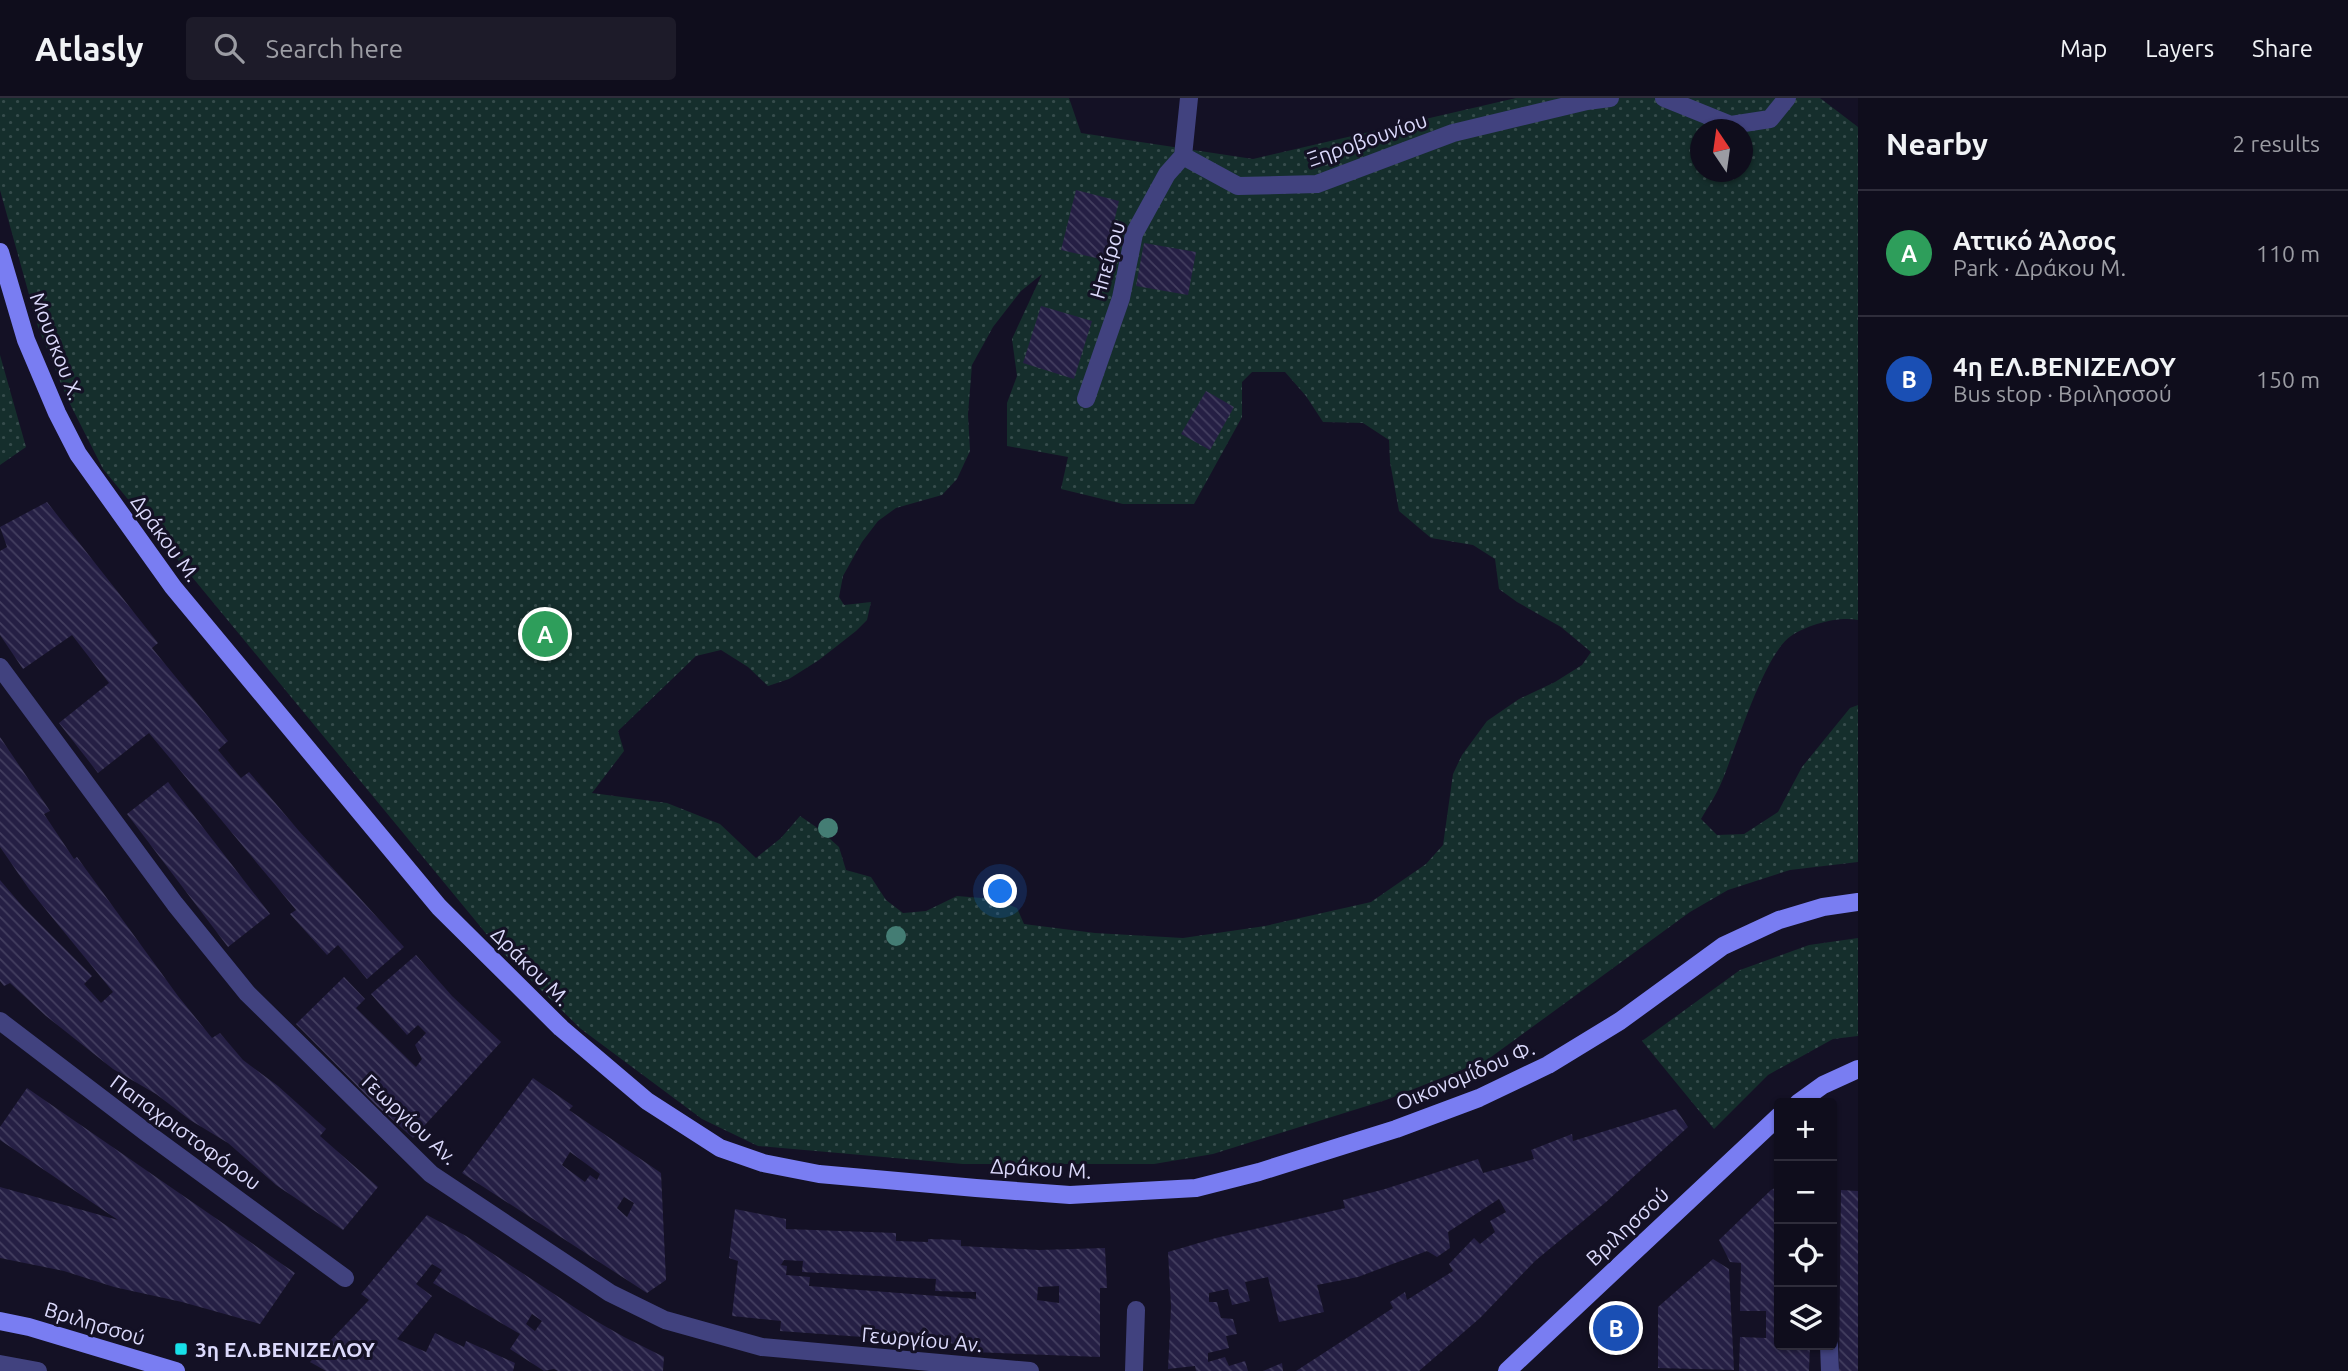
<!DOCTYPE html>
<html lang="en">
<head>
<meta charset="utf-8">
<style>
  :root { --surface:#0f0d1c; --page:#1d1b29; --text:#f1f3f6; --muted:#9b9ca3; --line:#2f2d3b; --accent:#0f766e }
  body { margin:0; font-family:Ubuntu,sans-serif; background:var(--page); color:var(--text) }
  .controls { position:absolute; right:21px; bottom:21px; display:grid; overflow:hidden; border-radius:7px; box-shadow:0 2px 5px #0004 }
  .controls button { width:63px; height:63px; display:grid; place-items:center; padding:0; border:0; border-bottom:2px solid var(--line); background:var(--surface); color:var(--text); font:35px sans-serif }
  .compass { position:absolute; left:1690px; top:21px; width:63px; height:63px; border-radius:50%; background:var(--surface); box-shadow:0 2px 5px #0004; rotate:347deg }
  .you { position:absolute; left:1001px; top:794px; width:24px; height:24px; margin:-18px; border:5px solid #fff; border-radius:50%; background:#1a73e8; box-shadow:0 0 0 10px #1a73e833 }
  .badge { display:grid; place-items:center; width:46px; height:46px; border-radius:50%; background:var(--accent); color:#fff; font-size:23px; font-weight:700 }
  .pin { position:absolute; translate:-50% -50%; border:4px solid #fff; box-shadow:0 2px 7px #0006 }
  .list { margin:0; padding:0; list-style:none }
  h2 { display:flex; justify-content:space-between; align-items:center; height:91px; margin:0; padding:0 28px; font-size:30px }
  h2 small { font-size:23px; font-weight:400; color:var(--muted) }
  .list li { display:grid; grid-template-columns:46px 1fr auto; gap:21px; align-items:center; box-sizing:border-box; height:126px; padding:0 28px; border-top:2px solid var(--line) }
  .list b { display:block; font-size:26px; white-space:nowrap }
  .list p { margin:0; font-size:23px; white-space:nowrap; color:var(--muted) }
  .list em { font-size:23px; font-style:normal; color:var(--muted) }
  .icon { flex:none; width:38px; height:38px; fill:none; stroke:currentColor; stroke-width:2; stroke-linecap:round; stroke-linejoin:round }
  .map { position:relative; flex:none; width:1858px; height:1273px; overflow:hidden }
  header { display:flex; align-items:center; gap:42px; box-sizing:border-box; height:98px; padding:0 35px; background:var(--surface); border-bottom:2px solid var(--line) }
  header strong { font-size:33px }
  nav { display:flex; gap:38px; margin-inline-start:auto; font-size:24px }
  .search { width:490px; height:63px; background:var(--page); display:flex; align-items:center; gap:18px; box-sizing:border-box; padding:0 24px; border-radius:7px; color:var(--muted); font-size:26px }
  main { display:flex }
  aside { flex:1; background:var(--surface) }
  .map>svg:first-child { display:block }
</style>
</head>
<body>
<header>
<strong>Atlasly</strong>
<div class="search"><svg class="icon" aria-label="search" viewBox="0 0 24 24"><circle cx="10" cy="10" r="6"/><path d="M15 15l6 6"/></svg>Search here</div>
<nav><a>Map</a><a>Layers</a><a>Share</a></nav>
</header>
<main>
<div class="map">
<svg width="1858" height="1273" viewBox="0 0 1858 1273">
  <defs>
    <pattern id="park-dots" width="8" height="8" patternUnits="userSpaceOnUse" patternTransform="scale(1.75)"><rect width="8" height="8" fill="#152e2c"/><path d="M2 2h.1M6 6h.1" fill="none" stroke="#364c4c" stroke-width="1.8" stroke-linecap="round"/></pattern>
    <pattern id="building-back-hatch" width="6" height="6" patternUnits="userSpaceOnUse" patternTransform="scale(1.75)"><rect width="6" height="6" fill="#251f44"/><path d="M-1 5l2 2M0 0l6 6M5-1l2 2" fill="none" stroke="#443f60"/></pattern>
  </defs>
  <rect width="100%" height="100%" fill="#141125"/>
  <!-- park -->
  <path fill="url(#park-dots)" fill-rule="evenodd" d="M 0,0 L 1069,0 L 1081,35 L 1253,61 L 1516,0 L 1820,0 L 1858,29 L 1858,522 C 1838,518 1807,527 1791,538 C 1764,556 1736,650 1722,683 C 1717,696 1708,709 1701,721 L 1717,737 L 1744,736 L 1778,714 L 1802,669 L 1850,610 L 1858,607 L 1858,764 L 1790,772 L 1728,792 L 1690,814 L 1487,962 L 1386,1002 L 1213,1056 L 1154,1066 L 963,1066 L 758,1048 L 702,1021 L 581,931 L 498,850 L 103,371 L 67,300 L 38,229 L 0,92 ZM 1700,32 L 1742,32 L 1742,74 L 1700,74 ZM 1042,176 L 1012,241 L 1017,278 L 1007,305 L 1007,348 L 1068,359 L 1061,391 L 1123,406 L 1194,406 L 1242,319 L 1242,284 L 1252,274 L 1285,274 L 1306,298 L 1323,324 L 1363,325 L 1389,342 L 1390,364 L 1399,413 L 1431,440 L 1473,447 L 1495,461 L 1499,491 L 1517,504 L 1561,529 L 1591,554 L 1582,567 L 1555,584 L 1519,601 L 1487,623 L 1462,657 L 1453,676 L 1443,747 L 1426,766 L 1371,804 L 1265,828 L 1183,840 L 1095,835 L 1024,826 L 1017,810 L 994,801 L 957,798 L 926,813 L 903,815 L 886,802 L 871,779 L 846,772 L 839,749 L 819,731 L 800,718 L 781,740 L 756,760 L 720,726 L 667,705 L 592,695 L 624,653 L 618,633 L 696,558 L 721,552 L 748,569 L 768,588 L 789,581 L 819,562 L 856,533 L 867,522 L 871,504 L 844,507 L 839,499 L 843,478 L 862,444 L 878,423 L 896,410 L 942,397 L 957,381 L 970,353 L 968,316 L 972,267 L 993,229 L 1021,193 Z
    M 0,257 L 26,349 L 0,367 Z
    M 1858,840 L 1858,938 L 1833,941 L 1768,977 L 1714,1031 L 1642,943 L 1740,872 L 1809,847 Z"/>
  <!-- building -->
  <path fill="url(#building-back-hatch)" fill-rule="evenodd" d="M 1076,92 L 1119,103 L 1105,162 L 1061,152 Z
    M 1144,145 L 1196,154 L 1188,197 L 1136,188 Z
    M 1041,208 L 1092,223 L 1074,281 L 1023,265 Z
    M 1206,293 L 1234,309 L 1210,352 L 1181,336 Z
    M 47,404 L 158,545 L 152,550 L 228,643 L 218,652 L 241,680 L 249,674 L 299,733 L 404,849 L 367,881 L 338,847 L 327,857 L 290,816 L 296,812 L 149,635 L 98,675 L 59,625 L 109,585 L 72,537 L 23,571 L 0,537 L 0,453 L 7,449 L 0,429 Z
    M 0,639 L 50,713 L 44,716 L 74,761 L 77,759 L 178,898 L 212,940 L 220,935 L 243,962 L 278,988 L 326,1031 L 320,1038 L 378,1089 L 343,1132 L 276,1087 L 228,1045 L 190,1022 L 156,996 L 113,971 L 46,918 L 10,885 L 4,888 L 0,883 L 0,782 L 23,809 L 92,878 L 84,886 L 101,905 L 113,894 L 29,791 L 0,749 Z
    M 168,684 L 270,816 L 228,849 L 127,716 Z
    M 416,857 L 452,898 L 501,944 L 413,1040 L 377,1008 L 296,926 L 344,879 L 365,901 L 356,910 L 416,969 L 422,961 L 415,947 L 426,935 L 418,927 L 407,937 L 371,896 Z
    M 533,980 L 573,1008 L 569,1012 L 661,1075 L 666,1182 L 647,1195 L 462,1075 ZM 570,1054 L 600,1076 L 597,1082 L 590,1077 L 585,1084 L 562,1067 ZM 624,1099 L 634,1105 L 627,1119 L 617,1110 Z
    M 27,990 L 295,1175 L 260,1226 L 182,1204 L 114,1189 L 64,1173 L 0,1160 L 0,1089 L 118,1122 L 0,1042 L 0,1029 Z
    M 1676,1011 L 1688,1029 L 1606,1104 L 1535,1163 L 1480,1220 L 1419,1273 L 1296,1273 L 1393,1210 L 1390,1204 L 1405,1194 L 1407,1202 L 1453,1173 L 1449,1166 L 1474,1140 L 1480,1146 L 1495,1134 L 1490,1123 L 1506,1114 L 1499,1101 L 1448,1134 L 1450,1150 L 1437,1159 L 1427,1153 L 1358,1179 L 1317,1187 L 1324,1214 L 1279,1224 L 1268,1179 L 1245,1184 L 1250,1203 L 1232,1207 L 1228,1191 L 1209,1195 L 1209,1204 L 1217,1204 L 1221,1220 L 1233,1221 L 1237,1236 L 1226,1238 L 1229,1250 L 1208,1255 L 1208,1264 L 1225,1259 L 1229,1268 L 1245,1263 L 1248,1273 L 1196,1273 L 1195,1268 L 1168,1271 L 1171,1208 L 1168,1154 L 1216,1140 L 1345,1110 L 1343,1102 L 1385,1091 L 1478,1061 L 1483,1075 L 1534,1061 L 1531,1052 L 1572,1036 L 1573,1043 Z
    M 1779,1088 L 1779,1247 L 1810,1247 L 1809,1273 L 1739,1273 L 1740,1239 L 1766,1240 L 1766,1213 L 1740,1213 L 1741,1165 L 1730,1164 L 1719,1142 L 1771,1092 Z
    M 1841,1092 L 1858,1093 L 1858,1273 L 1839,1273 Z
    M 735,1111 L 786,1121 L 786,1131 L 896,1135 L 896,1143 L 928,1144 L 928,1141 L 961,1142 L 961,1148 L 1039,1152 L 1105,1150 L 1107,1190 L 1100,1190 L 1100,1259 L 973,1254 L 973,1247 L 780,1233 L 781,1223 L 732,1218 L 738,1163 L 729,1160 ZM 784,1162 L 803,1163 L 802,1174 L 936,1181 L 935,1193 L 976,1194 L 976,1201 L 809,1188 L 810,1179 L 786,1177 L 787,1168 L 781,1167 ZM 1059,1188 L 1059,1205 L 1037,1202 L 1038,1189 Z
    M 427,1117 L 466,1138 L 589,1219 L 624,1239 L 664,1259 L 663,1273 L 558,1273 L 554,1271 L 544,1273 L 510,1251 L 520,1236 L 433,1185 L 442,1172 L 432,1166 L 416,1186 L 432,1198 L 397,1241 L 426,1254 L 435,1235 L 464,1249 L 466,1243 L 515,1265 L 513,1273 L 326,1273 L 310,1264 L 369,1202 L 361,1196 ZM 532,1216 L 542,1223 L 535,1233 L 526,1226 Z
    M 1713,1161 L 1729,1171 L 1734,1272 L 1658,1270 L 1658,1209 Z
    M 1282,1265 L 1283,1273 L 1263,1273 Z"/>
  <g fill="none" stroke-linecap="round" stroke-linejoin="round">
    <!-- street -->
    <path stroke="#41427f" stroke-width="18" d="M 1664,0 L 1731,27 L 1770,21 L 1787,0
      M 1183,58 L 1238,88 L 1317,86 L 1453,35 L 1587,3 L 1610,0
      M 1086,301 L 1121,200 L 1134,136 L 1167,76 L 1183,58 L 1189,0
      M 0,569 L 175,806 L 247,895 L 431,1076 L 610,1195 L 665,1222 L 762,1249 L 1030,1273
      M 0,923 L 147,1035 L 345,1180
      M 1829,1247 L 1830,1273
      M 0,1266 L 38,1273
      M 1134,1273 L 1136,1212"/>
    <!-- secondary -->
    <path stroke="#797df2" stroke-width="18" d="M 0,154 L 26,242 L 57,315 L 78,356 L 173,489 L 439,809 L 561,930 L 647,1003 L 720,1050 L 763,1065 L 819,1076 L 976,1090 L 1070,1097 L 1196,1090 L 1259,1074 L 1396,1031 L 1479,1000 L 1548,967 L 1620,923 L 1723,848 L 1779,822 L 1823,809 L 1858,804
      M 1798,1005 L 1823,987 L 1858,971
      M 0,1223 L 29,1229 L 176,1273
      M 1507,1273 L 1779,1018"/>
  </g>
  <!-- trees -->
  <g fill="#447d74">
    <circle cx="828" cy="730" r="10"/>
    <circle cx="896" cy="838" r="10"/>
  </g>
  <!-- markers -->
  <rect fill="#18e0e9" stroke="#141125" stroke-width="2.5" x="174" y="1244" width="14" height="14" rx="3.5"/>
  <g text-anchor="middle" dominant-baseline="central" stroke-width="6" stroke-linejoin="round" paint-order="stroke">
    <!-- street labels -->
    <g font-size="21" fill="#dbd9fb" stroke="#141125">
      <text transform="translate(1367 41) rotate(-19)">Ξηροβουνίου</text>
      <text transform="translate(1107 162) rotate(-74)">Ηπείρου</text>
      <text transform="translate(57 248) rotate(69)">Μουσκου Χ.</text>
      <text transform="translate(166 440) rotate(54)">Δράκου Μ.</text>
      <text transform="translate(531 868) rotate(45)">Δράκου Μ.</text>
      <text transform="translate(1465 977) rotate(-23)">Οικονομίδου Φ.</text>
      <text transform="translate(410 1021) rotate(43)">Γεωργίου Αν.</text>
      <text transform="translate(186 1034) rotate(36)">Παπαχριστοφόρου</text>
      <text transform="translate(1041 1070) rotate(3)">Δράκου Μ.</text>
      <text transform="translate(1627 1128) rotate(-43)">Βριλησσού</text>
      <text transform="translate(95 1225) rotate(17)">Βριλησσού</text>
      <text transform="translate(922 1241) rotate(5)">Γεωργίου Αν.</text>
    </g>
    <!-- poi labels -->
    <g font-size="21" font-weight="bold" fill="#dbd9fb" stroke="#141125" text-anchor="start">
      <text x="195" y="1251">3η ΕΛ.ΒΕΝΙΖΕΛΟΥ</text>
    </g>
  </g>
</svg>
<div class="controls">
<button>+</button>
<button>−</button>
<button><svg class="icon" aria-label="locate" viewBox="0 0 24 24"><circle cx="12" cy="12" r="6"/><path d="M12 2v4M12 18v4M2 12h4M18 12h4"/></svg></button>
<button><svg class="icon" aria-label="layers" viewBox="0 0 24 24"><path d="M12 4l9 5-9 5-9-5zM3 14l9 5 9-5"/></svg></button>
</div>
<svg class="compass" viewBox="-18 -18 36 36"><path d="M0-13l5 13h-10z" fill="#e53935"/><path d="M0 13l5-13h-10z" fill="#9b9ca3"/></svg>
<div class="you"></div>
<div class="pin badge" style="left:545px;top:536px;background:#2e9e5b">A</div>
<div class="pin badge" style="left:1616px;top:1230px;background:#1a4fb4">B</div>
</div>
<aside>
<h2>Nearby<small>2 results</small></h2>
<ul class="list">
<li><span class="badge" style="background:#2e9e5b">A</span><div><b>Αττικό Άλσος</b><p>Park · Δράκου Μ.</p></div><em>110 m</em></li>
<li><span class="badge" style="background:#1a4fb4">B</span><div><b>4η ΕΛ.ΒΕΝΙΖΕΛΟΥ</b><p>Bus stop · Βριλησσού</p></div><em>150 m</em></li>
</ul>
</aside>
</main>
</body>
</html>
